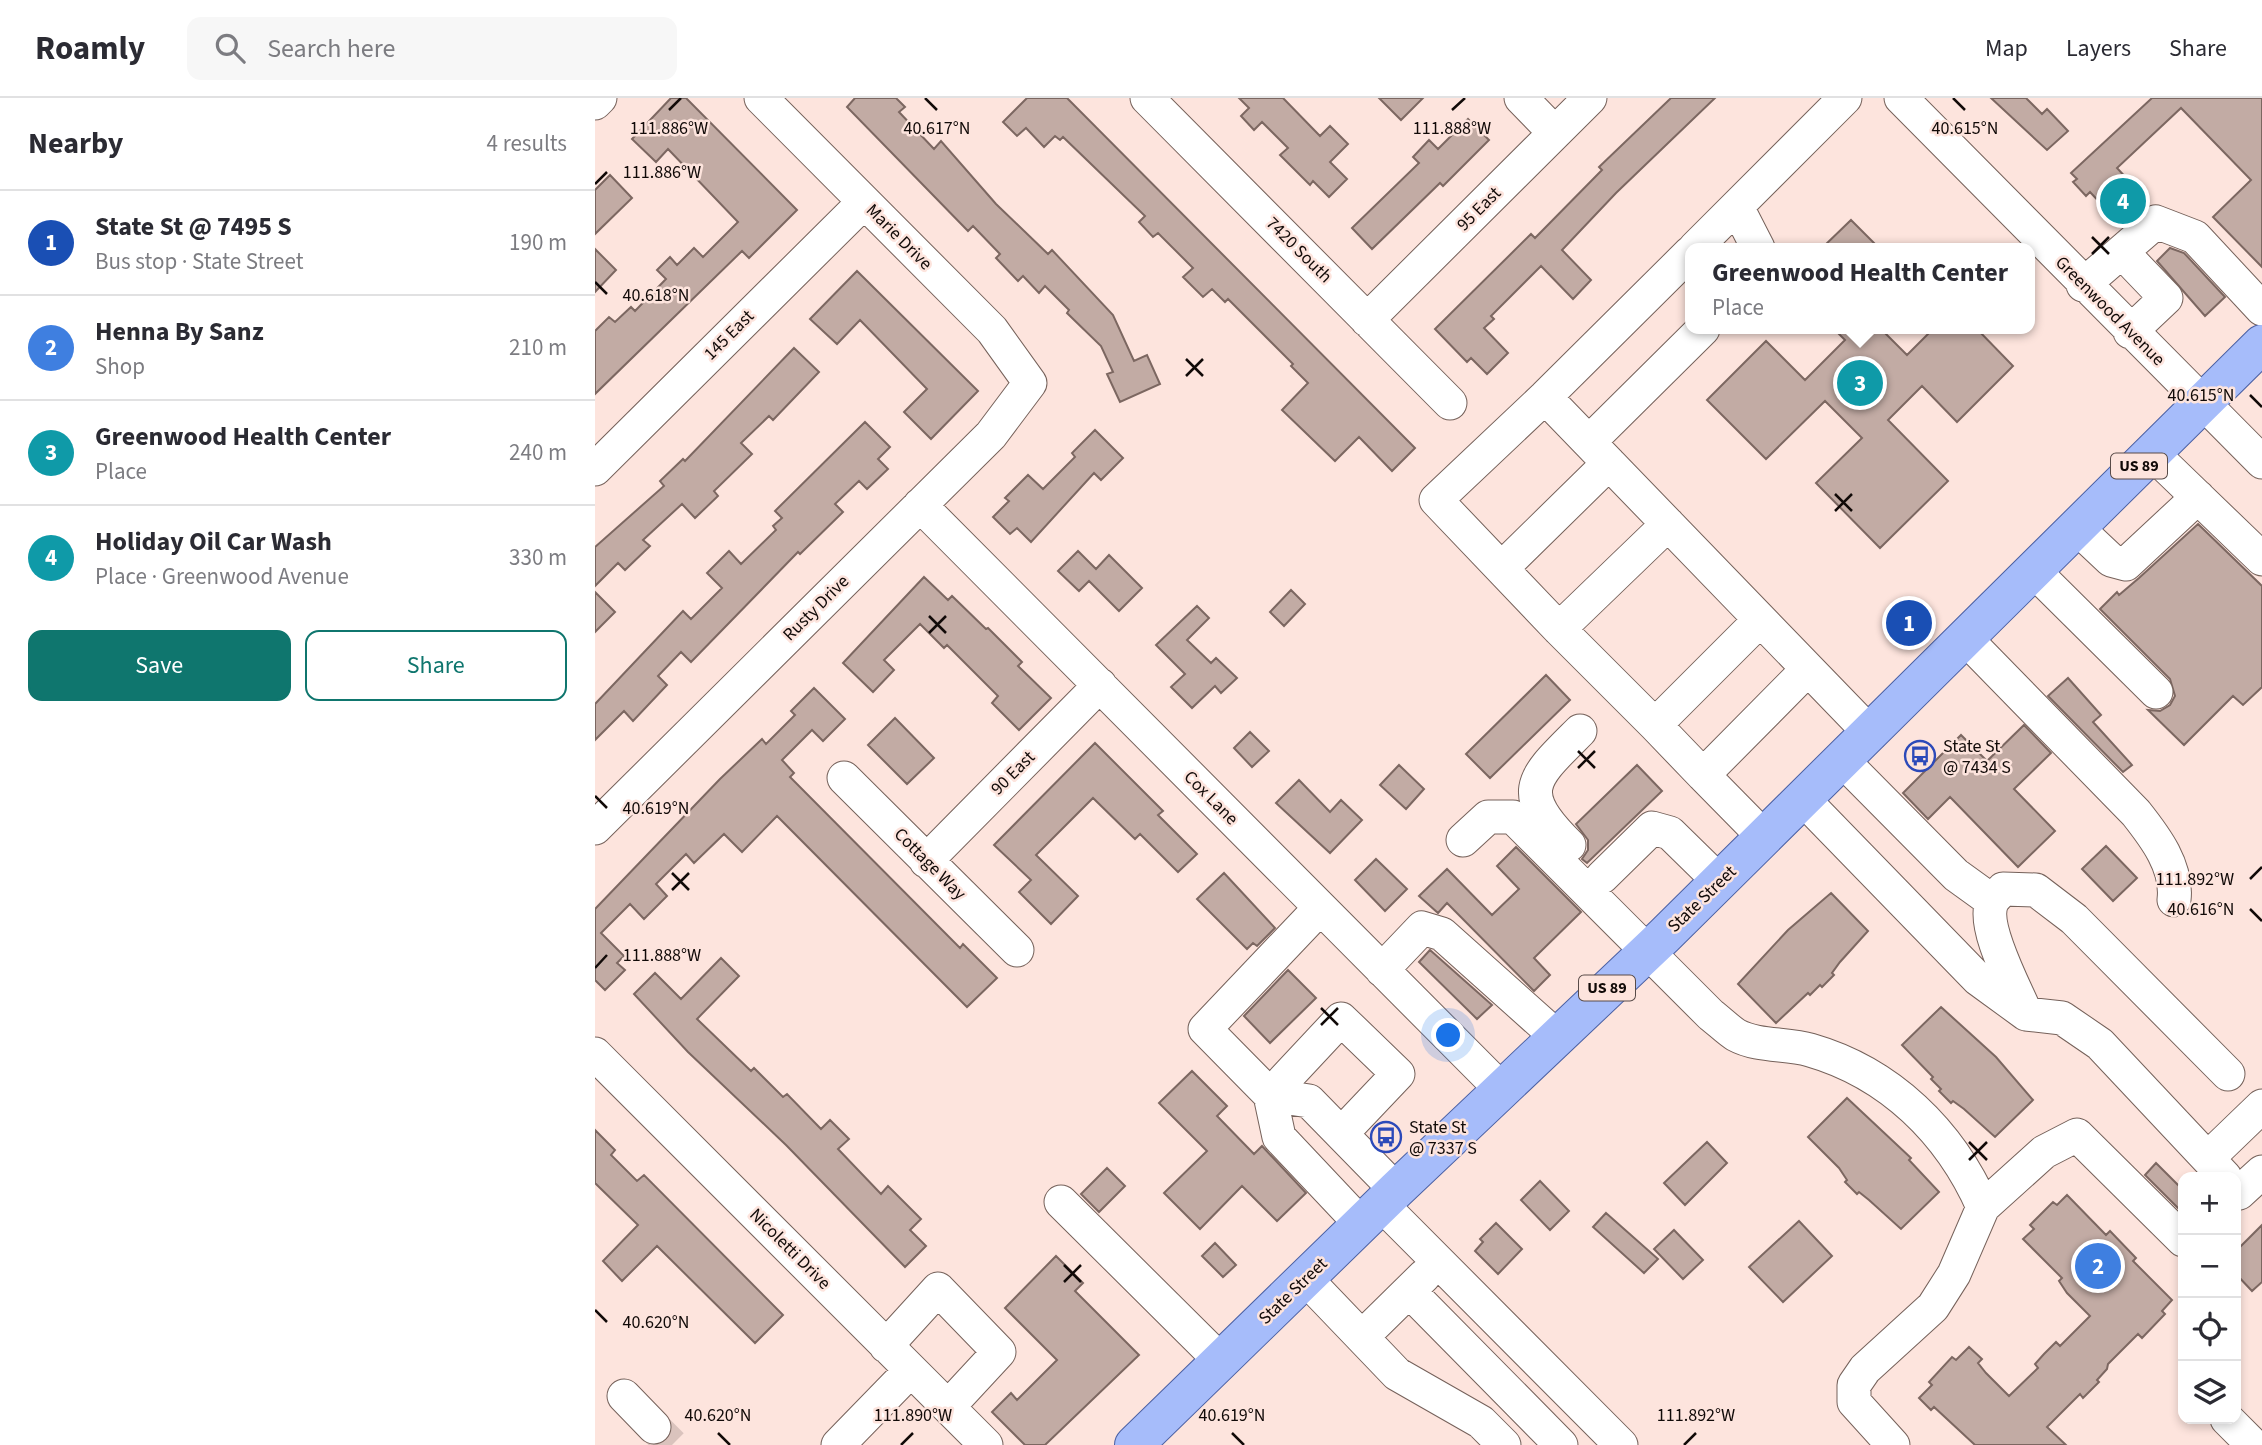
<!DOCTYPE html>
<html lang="en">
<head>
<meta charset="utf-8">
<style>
  :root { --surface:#fff; --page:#f7f7f7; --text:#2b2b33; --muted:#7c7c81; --line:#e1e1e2; --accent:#0f766e }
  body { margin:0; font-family:"Source Sans 3",sans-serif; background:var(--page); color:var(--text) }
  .controls { position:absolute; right:21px; bottom:21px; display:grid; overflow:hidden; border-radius:14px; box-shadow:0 4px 10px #0003 }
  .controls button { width:63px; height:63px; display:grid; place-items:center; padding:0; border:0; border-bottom:2px solid var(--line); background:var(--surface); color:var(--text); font:35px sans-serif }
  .you { position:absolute; left:854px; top:938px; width:24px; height:24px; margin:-18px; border:5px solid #fff; border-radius:50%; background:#1a73e8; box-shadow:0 0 0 10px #1a73e833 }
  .badge { display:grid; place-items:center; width:46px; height:46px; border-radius:50%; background:var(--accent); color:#fff; font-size:23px; font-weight:700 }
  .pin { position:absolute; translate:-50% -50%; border:4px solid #fff; box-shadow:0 2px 7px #0006 }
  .popup { position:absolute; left:1090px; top:145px; width:350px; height:91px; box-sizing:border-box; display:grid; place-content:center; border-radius:14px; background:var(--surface); filter:drop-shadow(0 2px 5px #0005); font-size:23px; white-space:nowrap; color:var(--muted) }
  .popup b { font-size:26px; color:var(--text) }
  .popup::after { content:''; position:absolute; left:50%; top:100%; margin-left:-14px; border:14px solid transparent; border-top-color:var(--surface) }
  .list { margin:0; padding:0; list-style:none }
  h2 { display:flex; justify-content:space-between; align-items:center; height:91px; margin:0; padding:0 28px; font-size:30px }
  h2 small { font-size:23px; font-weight:400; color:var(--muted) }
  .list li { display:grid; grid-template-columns:46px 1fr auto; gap:21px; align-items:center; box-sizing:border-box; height:105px; padding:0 28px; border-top:2px solid var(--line) }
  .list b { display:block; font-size:26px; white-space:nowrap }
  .list p { margin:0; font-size:23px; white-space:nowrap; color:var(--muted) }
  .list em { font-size:23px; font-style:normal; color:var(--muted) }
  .actions { display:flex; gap:14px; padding:21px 28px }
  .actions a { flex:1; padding:16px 0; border:2px solid var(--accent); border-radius:14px; text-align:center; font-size:24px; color:var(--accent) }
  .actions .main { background:var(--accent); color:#fff }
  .icon { flex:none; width:38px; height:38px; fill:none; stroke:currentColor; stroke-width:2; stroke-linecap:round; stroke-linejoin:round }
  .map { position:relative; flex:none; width:1667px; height:1347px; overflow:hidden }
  header { display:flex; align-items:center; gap:42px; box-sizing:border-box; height:98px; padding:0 35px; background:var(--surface); border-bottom:2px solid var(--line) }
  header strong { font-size:33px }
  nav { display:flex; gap:38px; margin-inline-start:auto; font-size:24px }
  .search { width:490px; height:63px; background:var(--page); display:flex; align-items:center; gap:18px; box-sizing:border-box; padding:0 24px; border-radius:14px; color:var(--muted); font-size:26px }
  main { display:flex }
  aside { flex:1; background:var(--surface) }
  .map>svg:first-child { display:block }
</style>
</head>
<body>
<header>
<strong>Roamly</strong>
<div class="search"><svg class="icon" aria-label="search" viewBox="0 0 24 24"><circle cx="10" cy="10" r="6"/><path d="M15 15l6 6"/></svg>Search here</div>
<nav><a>Map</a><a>Layers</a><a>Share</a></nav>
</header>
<main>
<aside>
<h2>Nearby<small>4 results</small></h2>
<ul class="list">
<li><span class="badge" style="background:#1a4fb4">1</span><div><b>State St @ 7495 S</b><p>Bus stop · State Street</p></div><em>190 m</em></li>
<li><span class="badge" style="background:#3f7fe0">2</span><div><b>Henna By Sanz</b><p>Shop</p></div><em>210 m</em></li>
<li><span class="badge" style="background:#0f9aa8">3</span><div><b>Greenwood Health Center</b><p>Place</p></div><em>240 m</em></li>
<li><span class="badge" style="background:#0f9aa8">4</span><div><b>Holiday Oil Car Wash</b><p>Place · Greenwood Avenue</p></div><em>330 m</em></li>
</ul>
<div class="actions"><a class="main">Save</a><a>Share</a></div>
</aside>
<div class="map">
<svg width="1667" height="1347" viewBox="0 0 1667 1347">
  <rect width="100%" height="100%" fill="#fde4dd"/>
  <!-- building -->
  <path fill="#c2aba4" stroke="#7c6761" stroke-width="2" d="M 76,0 L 91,0 L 202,112 L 154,160 L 147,153 L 0,296 L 0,233 L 14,219 L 20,224 L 36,209 L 40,213 L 71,181 L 62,172 L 75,159 L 82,167 L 99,150 L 108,159 L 143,124 L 73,51 L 61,64 L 37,41 Z
    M 260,0 L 301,0 L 310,9 L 304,14 L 339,51 L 346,43 L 401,106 L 453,156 L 457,152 L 518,217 L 539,263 L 552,257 L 565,286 L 525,304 L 512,276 L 518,274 L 506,248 L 472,215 L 474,212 L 450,188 L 444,195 L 428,178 L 423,183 L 401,160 L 405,156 L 378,128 L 373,133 L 252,9 Z
    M 432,0 L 472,0 L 820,350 L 797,373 L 764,339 L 740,363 L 687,312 L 713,285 L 696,268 L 698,266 L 633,201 L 630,204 L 617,191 L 608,199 L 588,179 L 598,170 L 563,135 L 558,139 L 544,124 L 550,118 L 468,39 L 465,42 L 460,38 L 449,49 L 431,30 L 422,38 L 408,24 Z
    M 644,0 L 688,0 L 725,38 L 735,28 L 753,46 L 735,64 L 752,81 L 734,99 L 718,83 L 715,87 L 685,57 L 693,50 L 667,24 L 659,32 L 646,18 L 654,10 Z
    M 784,0 L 828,0 L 806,22 Z
    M 1076,0 L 1120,0 L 1021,95 L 967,152 L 996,182 L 978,201 L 946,168 L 896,218 L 899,221 L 889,230 L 913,255 L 892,276 L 876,260 L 872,264 L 840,231 L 936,136 L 940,140 L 1007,72 L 1004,69 Z
    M 1396,0 L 1431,0 L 1447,16 L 1452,11 L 1473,33 L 1452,52 Z
    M 1557,0 L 1667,0 L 1667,169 L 1618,119 L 1656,82 L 1586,10 L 1522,70 L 1549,99 L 1523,124 L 1495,94 L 1491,98 L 1478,84 L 1482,81 L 1476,75 Z
    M 873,21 L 894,42 L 848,88 L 845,85 L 777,151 L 757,130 L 824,65 L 818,59 L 834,42 L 843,51 Z
    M 15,77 L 37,100 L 0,136 L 0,92 Z
    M 1256,122 L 1284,150 L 1227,150 Z
    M 1575,150 L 1589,155 L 1630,199 L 1610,218 L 1562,163 Z
    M 0,151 L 21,172 L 0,194 Z
    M 262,173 L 383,293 L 336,341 L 309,314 L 332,291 L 265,222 L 242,246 L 215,221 Z
    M 1239,231 L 1286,231 L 1312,257 L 1338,231 L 1382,231 L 1418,268 L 1362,324 L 1327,288 L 1293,322 L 1353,383 L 1285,450 L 1221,385 L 1267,340 L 1230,303 L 1171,361 L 1112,302 L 1171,243 L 1210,282 L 1250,242 Z
    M 199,250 L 224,274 L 178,322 L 174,318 L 146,345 L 157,356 L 119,393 L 123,398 L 100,420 L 87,406 L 48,442 L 55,448 L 30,472 L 23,465 L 0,488 L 0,449 L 69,388 L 65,383 L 88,361 L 90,363 Z
    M 270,324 L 295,349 L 283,361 L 293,371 L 272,391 L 264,383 L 240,406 L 248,414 L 205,456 L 203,454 L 96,564 L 86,554 L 63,578 L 72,587 L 38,623 L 29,613 L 0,642 L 0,606 L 88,513 L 96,521 L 127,490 L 112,475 L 134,453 L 146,466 L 181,432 L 178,428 L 187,420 L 180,413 Z
    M 500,332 L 528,360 L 506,382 L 499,375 L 436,444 L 422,430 L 415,436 L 398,419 L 414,403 L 410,400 L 433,377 L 448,391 L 480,359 L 477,355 Z
    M 1603,426 L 1667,488 L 1667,589 L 1648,607 L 1638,598 L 1589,647 L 1553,612 L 1565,613 L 1575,607 L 1580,598 L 1575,581 L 1505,511 L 1522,494 L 1524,497 L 1544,480 Z
    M 483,453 L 501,471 L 514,457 L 547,490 L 524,513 L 494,483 L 484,493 L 463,473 Z
    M 329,479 L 353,502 L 357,498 L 391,531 L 393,530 L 427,564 L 423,568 L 456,600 L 424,632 L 397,605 L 403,598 L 352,547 L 349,550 L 325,526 L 289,562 L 299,572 L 278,594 L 248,565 Z
    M 696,492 L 710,506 L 689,528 L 675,514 Z
    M 0,494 L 20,514 L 0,534 Z
    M 602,508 L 614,520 L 592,542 L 616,565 L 621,560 L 642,580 L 626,595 L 620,588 L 597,610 L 576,589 L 590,576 L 561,547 Z
    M 951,577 L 975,602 L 895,680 L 871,656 Z
    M 1473,580 L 1506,617 L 1498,624 L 1537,667 L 1528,674 L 1453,598 Z
    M 219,590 L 250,621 L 228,643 L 217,632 L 187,662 L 199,675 L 195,679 L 365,850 L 368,846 L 402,880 L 372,909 L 182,718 L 147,754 L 129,736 L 99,765 L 91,756 L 61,786 L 72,798 L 49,821 L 35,806 L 6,835 L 29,858 L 22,865 L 30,872 L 10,892 L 0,882 L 0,811 L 125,681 L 167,641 L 171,646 L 200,617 L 196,613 Z
    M 300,620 L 339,660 L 312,686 L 273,647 Z
    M 1429,627 L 1456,655 L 1419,691 L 1460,733 L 1423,769 L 1355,699 L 1333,721 L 1308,695 L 1366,637 L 1392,663 Z
    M 655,634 L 674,653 L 657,669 L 639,650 Z
    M 500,645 L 568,713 L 563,717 L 602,756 L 583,774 L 545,736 L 540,741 L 498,700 L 441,757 L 483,798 L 456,826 L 424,794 L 436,782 L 399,747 Z
    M 804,667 L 829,691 L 811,711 L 785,687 Z
    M 1042,667 L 1067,693 L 992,765 L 987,761 L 993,752 L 993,742 L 981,726 Z
    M 704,682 L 735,714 L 746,702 L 767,722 L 735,755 L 681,705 Z
    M 1511,748 L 1542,780 L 1518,803 L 1487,771 Z
    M 921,749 L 986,814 L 939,860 L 955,877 L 939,893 L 852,805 L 843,815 L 824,798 L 852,771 L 897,817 L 924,791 L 902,768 Z
    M 781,761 L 812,791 L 790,813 L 760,782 Z
    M 629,775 L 680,830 L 662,848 L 658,845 L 652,851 L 602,801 Z
    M 1236,795 L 1273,833 L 1245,864 L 1237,875 L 1239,877 L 1227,889 L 1225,887 L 1215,897 L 1213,895 L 1181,925 L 1143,886 L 1193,832 Z
    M 835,852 L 897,907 L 882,921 L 824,864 Z
    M 126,860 L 144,878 L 102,921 L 156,973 L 159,970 L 188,999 L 192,996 L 226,1031 L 235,1022 L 254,1041 L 243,1051 L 286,1096 L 293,1088 L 326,1121 L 315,1132 L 331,1148 L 310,1169 L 191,1047 L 93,954 L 39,896 L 60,875 L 86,901 Z
    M 693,872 L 721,900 L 675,945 L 649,918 Z
    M 1346,909 L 1401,959 L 1438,1002 L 1400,1039 L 1369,1011 L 1358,1003 L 1356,1005 L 1344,993 L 1346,991 L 1336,981 L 1338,979 L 1307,947 Z
    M 597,973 L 632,1008 L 622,1018 L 659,1056 L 667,1048 L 711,1095 L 682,1123 L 647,1088 L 605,1131 L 569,1095 L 612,1053 L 564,1005 Z
    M 1252,1000 L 1316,1060 L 1314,1062 L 1344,1094 L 1306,1131 L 1274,1102 L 1264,1094 L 1262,1096 L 1250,1084 L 1252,1082 L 1244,1070 L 1213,1039 Z
    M 0,1032 L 20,1052 L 16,1057 L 42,1083 L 49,1077 L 188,1217 L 160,1245 L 62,1148 L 27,1183 L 8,1163 L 43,1127 L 0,1085 Z
    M 1112,1044 L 1132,1065 L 1090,1107 L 1069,1085 Z
    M 1561,1065 L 1588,1092 L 1588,1115 L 1550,1077 Z
    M 512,1070 L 530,1088 L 504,1114 L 486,1096 Z
    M 945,1083 L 974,1113 L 955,1132 L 926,1102 Z
    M 1472,1097 L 1511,1137 L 1515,1133 L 1541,1160 L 1538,1163 L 1577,1202 L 1567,1213 L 1570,1216 L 1547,1240 L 1543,1236 L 1513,1266 L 1512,1271 L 1502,1282 L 1504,1284 L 1488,1300 L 1485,1296 L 1452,1329 L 1471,1347 L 1380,1347 L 1339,1309 L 1336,1312 L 1324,1300 L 1337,1287 L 1334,1284 L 1357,1259 L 1361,1262 L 1374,1249 L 1387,1261 L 1383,1265 L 1391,1275 L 1414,1298 L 1443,1270 L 1440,1266 L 1449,1256 L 1461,1244 L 1465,1248 L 1495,1218 L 1472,1195 L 1464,1183 L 1467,1180 L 1428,1141 L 1439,1131 L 1435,1127 L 1458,1104 L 1462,1107 Z
    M 1011,1115 L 1063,1161 L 1049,1175 L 998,1129 Z
    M 1204,1123 L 1237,1158 L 1188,1204 L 1154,1169 Z
    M 901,1125 L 927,1151 L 903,1176 L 880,1153 L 888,1144 L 885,1141 Z
    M 1667,1127 L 1667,1184 L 1657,1193 L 1641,1176 L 1641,1153 Z
    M 1079,1132 L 1108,1162 L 1088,1181 L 1059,1151 Z
    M 620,1145 L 641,1167 L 628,1179 L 607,1158 Z
    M 461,1158 L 488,1185 L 480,1193 L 544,1257 L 450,1347 L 430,1347 L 397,1314 L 416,1295 L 422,1302 L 462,1262 L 410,1210 Z"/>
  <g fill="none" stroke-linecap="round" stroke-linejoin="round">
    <!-- minor-tunnel -->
    <path stroke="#dac3bd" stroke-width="33" stroke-dasharray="33 17" stroke-linecap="butt" d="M 59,1329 L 77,1347"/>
    <!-- minor casing -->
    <g stroke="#75615a" stroke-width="35">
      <path id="minor" d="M 552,0 L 855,305
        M 926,0 L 960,35
        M 1306,0 L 1667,364
        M 0,5 L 5,0
        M 1142,109 L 1163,150
        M 1100,150 L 1250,0
        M 1527,154 L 1571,200 L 1535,234
        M 1488,187 L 1561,124 L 1600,139 L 1667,211
        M 772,222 L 995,0
        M 950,299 L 1276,636
        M 994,344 L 1108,231
        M 1557,355 L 1667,461
        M 0,371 L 269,104
        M 325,407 L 907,992
        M 1073,426 L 964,531 L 841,402 L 950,299 L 1095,155
        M 1482,430 L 1516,462 L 1531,466 L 1603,399
        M 907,470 L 1014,365
        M 1439,473 L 1561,594
        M 964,531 L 1060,627
        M 1371,541 L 1541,715 C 1560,739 1583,769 1579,802
        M 1248,663 L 1361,777 L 1397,803
        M 1108,677 L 1060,627 L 1165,522
        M 249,680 L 422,852
        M 1209,702 L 1383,881 L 1431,916 L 1467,920 L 1505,946 L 1630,1079
        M 0,730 L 396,337 L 435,285 L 397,232 L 166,0
        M 1170,740 L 1108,677 L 1213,571
        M 868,742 L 893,719 L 918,719 L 1116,917 C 1124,923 1133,932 1141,937 C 1163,949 1192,945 1215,952 C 1295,975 1355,1034 1388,1109 L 1359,1176 L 1338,1209 L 1270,1271 L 1259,1287 L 1259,1304 L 1298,1347
        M 974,747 C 919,693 938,680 985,633
        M 331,763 L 505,587
        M 1007,779 L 1057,730 L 1075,735 L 1125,784
        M 725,810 L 610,931 L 675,997 L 684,1039 L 766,1126
        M 787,872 L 827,830 L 847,836 L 961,938
        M 1431,916 C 1421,891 1386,829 1397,804 C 1399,800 1405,795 1408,791 L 1441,792 L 1479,821 L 1633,976
        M 0,956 L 391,1347
        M 675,997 L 746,921 L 803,976 L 747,1035
        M 675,997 L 714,1003 L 801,1092
        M 1613,1060 L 1667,1008
        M 1641,1091 L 1644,1095 L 1667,1074
        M 466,1104 L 626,1263
        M 786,1106 L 1026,1347
        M 1388,1109 L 1449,1054 L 1482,1037 L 1588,1142
        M 710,1180 L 802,1276 L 886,1324 L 909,1347
        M 814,1193 L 966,1347
        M 767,1239 L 829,1178
        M 291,1248 L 343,1191 L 404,1254 L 353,1309
        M 29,1298 L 59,1329
        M 1632,1321 L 1658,1347
        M 243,1347 L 316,1272"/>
    </g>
    <!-- major casing -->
    <g stroke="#4b60a3" stroke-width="40">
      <path id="major" d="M 539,1347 L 801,1092 L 1069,838 L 1667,246"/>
    </g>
    <!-- minor -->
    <use href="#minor" stroke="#fff" stroke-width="33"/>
    <!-- major -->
    <use href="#major" stroke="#a6bcfa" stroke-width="38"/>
  </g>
  <!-- ticks -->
  <path fill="none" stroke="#110a08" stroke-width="2.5" d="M 330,0 L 342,12M 1358,0 L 1370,12M 74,12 L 86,0M 857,12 L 870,0M 0,86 L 12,74M 1497,139 L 1514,156M 1497,156 L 1514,139M 0,184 L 12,196M 591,261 L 608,278M 591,278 L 608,261M 1655,297 L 1667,309M 1240,396 L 1257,413M 1240,413 L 1257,396M 334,518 L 351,535M 334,535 L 351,518M 983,653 L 1000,670M 983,670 L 1000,653M 0,698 L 12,710M 77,775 L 94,792M 1655,781 L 1667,769M 77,792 L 94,775M 1655,811 L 1667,823M 0,870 L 12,857M 726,910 L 743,927M 726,927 L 743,910M 1374,1044 L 1392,1062M 1374,1062 L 1392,1044M 469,1167 L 486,1184M 469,1184 L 486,1167M 0,1212 L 12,1224M 123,1335 L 135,1347M 637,1335 L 649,1347M 306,1347 L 318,1335M 1089,1347 L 1101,1335"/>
  <!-- icons -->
  <defs>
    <g id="bus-ring" transform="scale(1.575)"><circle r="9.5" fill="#fde4dd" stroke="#2c49b9" stroke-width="1.5"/><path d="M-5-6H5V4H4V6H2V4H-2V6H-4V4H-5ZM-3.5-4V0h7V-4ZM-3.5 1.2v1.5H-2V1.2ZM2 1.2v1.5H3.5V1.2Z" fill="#2c49b9"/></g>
  </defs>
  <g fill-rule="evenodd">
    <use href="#bus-ring" x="1325" y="658"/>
    <use href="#bus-ring" x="791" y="1039"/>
  </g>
  <g text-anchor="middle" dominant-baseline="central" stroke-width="5" stroke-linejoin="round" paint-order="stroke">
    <!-- shield labels -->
    <g fill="#fde4dd" stroke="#584b48" stroke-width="2">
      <rect x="1516" y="355.5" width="56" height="25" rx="5"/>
      <rect x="984" y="877.5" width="56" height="25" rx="5"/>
    </g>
    <g font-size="16" font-weight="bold" fill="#110a08">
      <text x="1544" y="368">US 89</text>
      <text x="1012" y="890">US 89</text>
    </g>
    <!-- street labels -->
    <g font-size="18" fill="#110a08" stroke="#fde4dd">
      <text transform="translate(884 111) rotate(-45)">95 East</text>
      <text transform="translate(304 139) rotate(45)">Marie Drive</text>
      <text transform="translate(704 152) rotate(45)">7420 South</text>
      <text transform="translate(1515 213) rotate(45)">Greenwood Avenue</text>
      <text transform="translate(134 237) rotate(-45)">145 East</text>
      <text transform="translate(221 510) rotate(-45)">Rusty Drive</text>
      <text transform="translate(418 675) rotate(-45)">90 East</text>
      <text transform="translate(616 700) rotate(45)">Cox Lane</text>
      <text transform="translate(335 766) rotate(45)">Cottage Way</text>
      <text transform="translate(1107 801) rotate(-44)">State Street</text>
      <text transform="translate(195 1151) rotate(45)">Nicoletti Drive</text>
      <text transform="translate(698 1193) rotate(-44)">State Street</text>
    </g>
    <!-- poi labels -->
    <g font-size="18" fill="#110a08" stroke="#fde4dd" text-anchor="start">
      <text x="1348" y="648">State St<tspan x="1348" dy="21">@ 7434 S</tspan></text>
      <text x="814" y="1029">State St<tspan x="814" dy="21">@ 7337 S</tspan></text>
    </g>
  </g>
  <g font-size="18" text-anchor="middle" fill="#110a08" stroke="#fde4dd" stroke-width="5" stroke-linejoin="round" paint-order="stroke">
    <text x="74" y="36">111.886°W</text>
    <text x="342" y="36">40.617°N</text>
    <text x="857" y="36">111.888°W</text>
    <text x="1370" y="36">40.615°N</text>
    <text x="67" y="80">111.886°W</text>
    <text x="61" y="203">40.618°N</text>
    <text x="1606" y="303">40.615°N</text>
    <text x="61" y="716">40.619°N</text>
    <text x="1600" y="787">111.892°W</text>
    <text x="1606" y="817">40.616°N</text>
    <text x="67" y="863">111.888°W</text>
    <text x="61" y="1230">40.620°N</text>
    <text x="318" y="1323">111.890°W</text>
    <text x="123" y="1323">40.620°N</text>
    <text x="637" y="1323">40.619°N</text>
    <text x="1101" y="1323">111.892°W</text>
  </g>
</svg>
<div class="controls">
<button>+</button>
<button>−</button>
<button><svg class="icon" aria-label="locate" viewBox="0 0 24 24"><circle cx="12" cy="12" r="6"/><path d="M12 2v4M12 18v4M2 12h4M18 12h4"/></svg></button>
<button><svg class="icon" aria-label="layers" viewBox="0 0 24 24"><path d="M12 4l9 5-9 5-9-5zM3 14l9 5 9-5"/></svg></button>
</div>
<div class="you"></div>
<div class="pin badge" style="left:1314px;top:525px;background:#1a4fb4">1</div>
<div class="pin badge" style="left:1503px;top:1168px;background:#3f7fe0">2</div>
<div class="pin badge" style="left:1265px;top:285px;background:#0f9aa8">3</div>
<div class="popup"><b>Greenwood Health Center</b>Place</div>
<div class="pin badge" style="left:1528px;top:103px;background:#0f9aa8">4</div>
</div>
</main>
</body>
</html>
